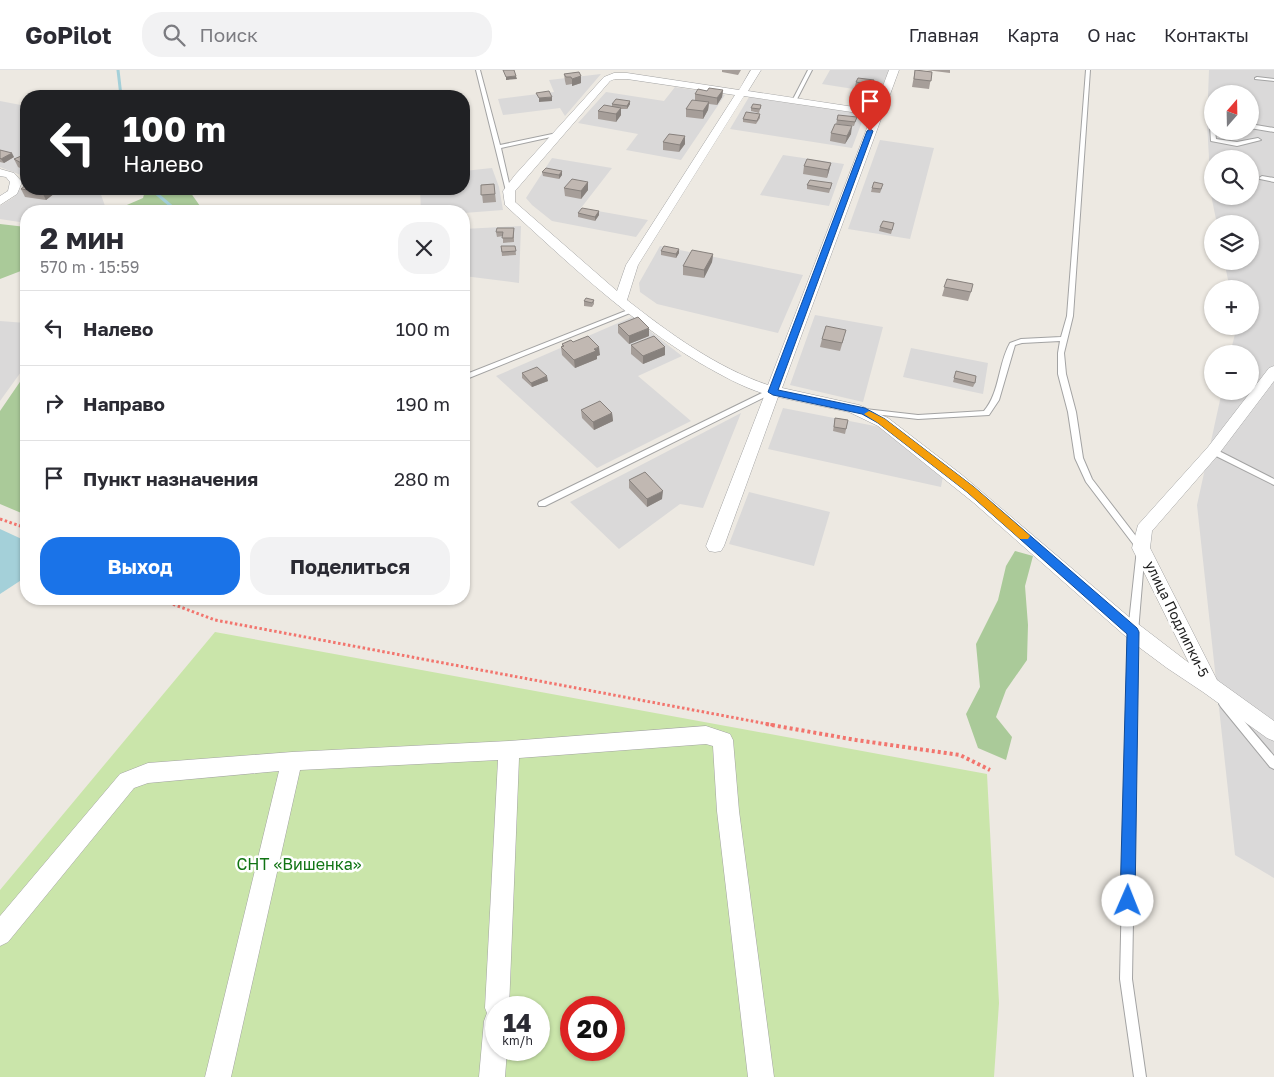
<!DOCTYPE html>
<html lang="ru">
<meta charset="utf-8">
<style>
body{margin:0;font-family:"Golos Text",sans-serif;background:#f2f2f3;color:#2b2b33;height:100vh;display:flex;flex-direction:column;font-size:19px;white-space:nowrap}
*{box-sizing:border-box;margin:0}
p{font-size:16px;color:#7c7c81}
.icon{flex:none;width:28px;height:28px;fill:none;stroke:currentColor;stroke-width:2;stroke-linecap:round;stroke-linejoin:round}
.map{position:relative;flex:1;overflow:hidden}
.side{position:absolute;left:20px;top:135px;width:450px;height:400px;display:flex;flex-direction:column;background:#fff;border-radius:20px;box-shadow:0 1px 4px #0004}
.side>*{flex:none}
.top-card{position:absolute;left:20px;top:20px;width:450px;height:105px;border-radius:20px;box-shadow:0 1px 4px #0004;background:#202124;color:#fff;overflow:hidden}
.needle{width:32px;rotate:20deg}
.buttons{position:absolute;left:1204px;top:15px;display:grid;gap:10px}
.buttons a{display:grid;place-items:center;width:55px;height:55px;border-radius:50%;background:#fff;box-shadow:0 1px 4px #0004;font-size:25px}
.speed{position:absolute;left:485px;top:926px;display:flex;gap:10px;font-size:25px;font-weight:700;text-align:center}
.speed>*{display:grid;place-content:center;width:65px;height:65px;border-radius:50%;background:#fff;box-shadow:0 1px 4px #0004;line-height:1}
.speed small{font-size:12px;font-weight:400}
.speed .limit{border:8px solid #d22;background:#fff;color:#111}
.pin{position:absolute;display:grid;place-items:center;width:42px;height:42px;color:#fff;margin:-51px -21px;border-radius:50% 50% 50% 0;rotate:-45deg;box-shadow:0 0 5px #0007}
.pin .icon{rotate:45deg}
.me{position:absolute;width:55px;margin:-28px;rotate:1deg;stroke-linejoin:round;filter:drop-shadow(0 0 4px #0008)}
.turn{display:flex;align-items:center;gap:18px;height:105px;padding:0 20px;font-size:22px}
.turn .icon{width:65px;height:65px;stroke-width:2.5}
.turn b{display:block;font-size:35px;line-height:42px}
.round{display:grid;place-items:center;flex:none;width:52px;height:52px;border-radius:20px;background:#f2f2f3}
.overview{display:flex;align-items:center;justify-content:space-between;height:85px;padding:0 20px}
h1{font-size:30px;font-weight:700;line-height:38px}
.primary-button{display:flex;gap:10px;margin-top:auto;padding:10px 20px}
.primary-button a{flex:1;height:58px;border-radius:20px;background:#1a73e8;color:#fff;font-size:20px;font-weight:700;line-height:58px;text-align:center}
.primary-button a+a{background:#f2f2f3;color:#2b2b33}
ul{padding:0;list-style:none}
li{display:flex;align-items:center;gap:15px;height:75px;padding:0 20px;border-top:1px solid #e1e1e2}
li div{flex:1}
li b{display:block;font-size:19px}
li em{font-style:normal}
header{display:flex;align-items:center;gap:30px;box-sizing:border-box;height:70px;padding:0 25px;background:#fff;border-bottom:1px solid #e1e1e2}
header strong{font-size:24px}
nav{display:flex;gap:28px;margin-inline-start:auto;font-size:18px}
.search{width:350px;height:45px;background:#f2f2f3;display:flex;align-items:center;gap:12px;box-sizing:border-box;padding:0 18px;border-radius:20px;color:#7c7c81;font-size:19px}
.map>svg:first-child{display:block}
.residential{fill:#dad9d9;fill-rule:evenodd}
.grass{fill:#cae5aa;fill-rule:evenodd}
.forest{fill:#aaca99}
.water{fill:#a4d0d9}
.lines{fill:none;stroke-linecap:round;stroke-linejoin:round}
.stream-far1{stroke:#a4d0d9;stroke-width:3}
.stream{stroke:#a4d0d9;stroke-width:5}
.lane-casing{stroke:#a3a3a3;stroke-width:2}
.street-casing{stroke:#a3a3a3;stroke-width:1}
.path-far1{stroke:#f2756e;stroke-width:3;stroke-dasharray:2.5 2.5;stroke-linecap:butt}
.path{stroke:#f2756e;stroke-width:4;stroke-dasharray:3 3;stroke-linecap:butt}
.lane{fill:#fff;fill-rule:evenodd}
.street{fill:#fff;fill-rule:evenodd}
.wall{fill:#a69e99}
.shaded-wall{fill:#87817d}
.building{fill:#c1b8b2;stroke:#87817d}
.route{fill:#1a73e8;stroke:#114b97}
.slow{fill:#f59e0b}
.labels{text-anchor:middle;stroke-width:5;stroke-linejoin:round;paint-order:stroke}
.street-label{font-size:14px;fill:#1c1c1c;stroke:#fff}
.near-park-label{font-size:16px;fill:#117414;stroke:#fff}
</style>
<header>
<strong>GoPilot</strong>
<div class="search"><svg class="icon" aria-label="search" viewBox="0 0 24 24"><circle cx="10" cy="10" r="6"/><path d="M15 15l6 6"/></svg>Поиск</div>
<nav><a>Главная</a><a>Карта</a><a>О нас</a><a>Контакты</a></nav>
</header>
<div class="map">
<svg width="1274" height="1007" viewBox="0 0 1274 1007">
<rect width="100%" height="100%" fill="#ede9e2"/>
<path class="residential" d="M830,0H889L879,23L822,14Z
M1209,0H1274V808L1235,785L1197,435L1222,321H1250V284H1230L1237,256H1250V219H1230L1224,191H1250V154H1217L1211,125L1207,52ZM1212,24H1250V61H1212ZM1212,89H1250V126H1212Z
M601,4L565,46L560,38L503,45L498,29L554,22L549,10Z
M675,17L725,25L681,90L626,80L638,64L578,53L606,22L664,31Z
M749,27L865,44L852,78L730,59Z
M0,31L26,36V107L0,97Z
M880,70L934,78L910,169L848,159Z
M783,85L844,94L829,136L760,125Z
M552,88L612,98L581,138L648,150L636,167L552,151L532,135L526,128Z
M492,98L499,117L503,140L464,143V141H421L420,119H464V101Z
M26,111V119H99L105,136L92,141H26V153L0,149V136L14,127Z
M521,156L519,213L464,206V159Z
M660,176L803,205L778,263L657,234L640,222L639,213Z
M815,245L883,257L863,332L790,315Z
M632,247L682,286L638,306L691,351L597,398L496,306Z
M0,251L26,253V295L0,331Z
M911,278L988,293L983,324L903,307Z
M783,338L885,358L943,406L941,417L768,379Z
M741,343L703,438L680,434L619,479L570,432Z
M749,422L830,442L814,496L729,474Z"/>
<path class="grass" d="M215,562L987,704L999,933L994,1007H0V820ZM496,938H539V980H496ZM571,938H614V980H571Z"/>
<path class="forest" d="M142,119H188L200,136V141H113L143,128L145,121Z
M0,154L26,157V199L0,209Z
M26,303V445L0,434V341Z
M1015,481L1033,486L1025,516L1028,555L1027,590L1006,620L996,647L1012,667L1006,690L978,678L966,644L980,617L976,574L998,530L1006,496Z"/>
<path class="water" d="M0,459L26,471V507L0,524Z"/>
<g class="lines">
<path class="stream-far1" d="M118,0L121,26
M151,119L177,141"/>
<path class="stream" d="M25,443L26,441"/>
<defs>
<path id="lane" d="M476,0H480L500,75L557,63L560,65L501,78L511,122L506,121Z
M808,0H812L796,31L792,32V31Z
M1086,0H1090L1073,246L1064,283L1066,304L1076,342L1083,388L1092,409L1145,478L1138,562L1132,909L1146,1007H1134L1120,909L1128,562L1137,479L1086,412L1075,388L1068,342L1058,304V283L1060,271L1022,273L1015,275L999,330L989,345L918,349L865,343L861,341L865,339L918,345L984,341C1000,322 998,294 1010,273L1021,269L1061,267L1067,246Z
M1257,7L1274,9V11L1255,9V8Z
M1250,54L1274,58V62L1250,58Z
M1210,56H1212V61H1215L1216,69L1237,72L1258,68L1261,70L1237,76L1211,71Z
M1262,106L1274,108V112L1260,109L1259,108Z
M633,238L635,239V241L464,310V305Z
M770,319H776L777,321L545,436H539L538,434L539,432Z
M1213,378L1274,409V415L1210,383L1209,381L1210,379Z
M1224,630L1227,631L1274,686V699L1270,697L1221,637L1219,634L1221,631Z"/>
<path id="street" d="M751,0H761L748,21L874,40L889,0H899L782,318L859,335L888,348L962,405L1129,547L1189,593L1132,478L1138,455L1208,377L1269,298L1274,296V311L1218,385L1152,461L1150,478L1217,610L1274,651V671L1267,668L1203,622L1167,598L1132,572L974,433L878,356L849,342L778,327L724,476L721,481L715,482L709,481L706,476L765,324C742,317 721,305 700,293C628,250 567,192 505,135L503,121L515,105L604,7L614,3H627L739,20ZM615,9H627L735,25L626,195L617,221L515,132V121L610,11ZM744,26L872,45L768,315C717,298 669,263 627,230L638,195Z
M0,99L14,103L22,112L17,124L0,135V126L8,121L10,112L6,107L0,106Z
M706,656L730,664L733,670L739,741L774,1007H748L717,741L713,676L706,674L519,688L509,938H496V980H507L505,1007H479L484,951L487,943L485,938L498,690L300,700L231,1007H205L279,701L148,713L134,718L8,872L0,876V846L120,704L148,693L292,682L509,671Z"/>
</defs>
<use href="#lane" class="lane-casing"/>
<use href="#street" class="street-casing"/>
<path class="path-far1" d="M0,449L26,458
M159,529L215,550L773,655"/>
<path class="path" d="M766,654L856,670L960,685L990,700"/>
<use href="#lane" class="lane"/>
<use href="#street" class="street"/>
</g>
<path class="wall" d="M722,0H741L738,5L722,2Z
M915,0L932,2L929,19L912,17Z
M926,0H950V3Z
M579,2L581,13L572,16V14L566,15L565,11L564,4Z
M856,12L874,14L871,19L855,16Z
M723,20L722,27L717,35L709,34L708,40L703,49L686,47V39L695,31V24L707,21Z
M612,34H630L627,39H621V45L616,52L598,49V41L612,36Z
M761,35L759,43L751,41V38Z
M760,44V48L756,54L743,52V49Z
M857,47L854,56L836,54L837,50Z
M831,63L851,64L845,74L830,71Z
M685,66V74L679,82L663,80V72Z
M0,80L14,87L4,93L0,92Z
M26,84V101L18,97L14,89Z
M831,93L829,101L827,108L803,104L804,96Z
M542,102L562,105L559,109L543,106Z
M588,112V120L581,129L565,126L564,118Z
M494,114L496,132L483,133L481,115Z
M807,115L831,117L829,123L807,119Z
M872,118H882L880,123L871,122Z
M21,119L55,123L46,130L25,127Z
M599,141V145L595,151L578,147V143Z
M880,157H893L891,164L879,161Z
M514,158V172L503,173V166L497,167L496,162Z
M501,176H515L516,185L502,186Z
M661,181L679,183L676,188L661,185Z
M713,184L712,192L704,208L683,205V196Z
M947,209L971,222L968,231L942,226Z
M594,230V234L592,237L584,236V231Z
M618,255L649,266L629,274L618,263Z
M844,268L840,281L820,277L822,269Z
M573,272L600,285L597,286V289L575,298L562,285L561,277L562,276V274Z
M631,275L665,285L643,294L631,284Z
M956,301L975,313L973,317L953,312Z
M522,303L548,311L532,317L522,308Z
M581,340L612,343L613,351L594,360L582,348Z
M835,348L848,350L845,364L833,361Z
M629,410L662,429L647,437L629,418Z"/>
<path class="shaded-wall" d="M516,6L517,9L506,10V7Z
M581,6V13L572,16V9Z
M723,20L722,27L717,35V28Z
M552,27V31L539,32V28Z
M630,31V34L627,39V36Z
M709,32L708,40L703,49V41Z
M621,38V45L616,52V44Z
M852,56L851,64L845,74L847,66Z
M685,66V74L679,82L680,75Z
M12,83L14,87L4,93L1,89Z
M831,93L829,101L827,108L828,100Z
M562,101V105L559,109V105Z
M588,112V120L581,129V121Z
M46,119H53L55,123L46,130L42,122Z
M599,141V145L595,151V147Z
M679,179V183L676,188V184Z
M713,184L712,192L704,208V200Z
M649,258V266L629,274V266Z
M599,277L600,285L597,286V289L575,298L574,290Z
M665,277V285L643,294V286Z
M547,306L548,311L532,317L531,313Z
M612,343L613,351L594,360L593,352Z
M663,421L662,429L647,437V429Z"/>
<path class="building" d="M503,0H514L516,6L506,7Z
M915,0L932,2L931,11L914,9Z
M579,2L581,6L572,9L571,7H566L564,4Z
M858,8L874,10L872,15L856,12Z
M709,18L723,20L717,28L695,24L698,19L707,21Z
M549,21L552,27L539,28L536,23Z
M616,29L630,31L627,36L612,34Z
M692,30L709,32L703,41L686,39Z
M753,34L761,35L760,39L751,38Z
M604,35L621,38L616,44L598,41Z
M746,42L760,44L757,51L743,49Z
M838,45L857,47L855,52L837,50Z
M835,54L852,56L847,66L831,63Z
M669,64L685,66L680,75L663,72Z
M0,80L12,83L1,89L0,88Z
M26,84V94L25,95L14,89Z
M807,89L831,93L828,100L804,96Z
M546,98L562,101L559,105L542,102Z
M572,109L588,112L581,121L564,118Z
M810,110L832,113L830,119L807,115Z
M874,112L883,114L881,119L872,118Z
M494,114L495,124L481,125V115Z
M26,115V119H46L42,122L21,119Z
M582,138L599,141L595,147L578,143Z
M883,151L894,153L892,160L880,157Z
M497,158H514L513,168H502L503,162H496Z
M501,176H515L516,181L502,182Z
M664,176L679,179L676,184L661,181Z
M692,180L713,184L704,200L683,196Z
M947,209L973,214L971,222L944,217Z
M586,228L594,230L592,233L584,231Z
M638,247L649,258L629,266L618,255Z
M826,256L846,260L842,273L822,269Z
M588,266L599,277L594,279L596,281L574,290L561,277L564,276L562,274L571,270L573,272Z
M654,266L665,277L643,286L631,275Z
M537,297L547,306L531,313L522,303Z
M956,301L976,306L975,313L954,308Z
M600,331L612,343L593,352L581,340Z
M835,348L848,350L846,359L834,357Z
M645,402L663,421L647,429L629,410Z"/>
<path class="route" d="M870,59L873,61L778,320L865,338L885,349L974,417L1137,558L1139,562L1135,831L1133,837L1128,839L1123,837L1120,831L1127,564L967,422L878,353L862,344L773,325L768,322L867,61Z"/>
<path class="slow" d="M869,341L885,349L974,417L1028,464L1030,466L1028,469H1020L967,422L878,353L864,344Z"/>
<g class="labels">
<g class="street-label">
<text transform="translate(1177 549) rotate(64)" y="5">улица Подлипки-5</text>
</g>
<g class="near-park-label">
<text x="299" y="800">СНТ «Вишенка»</text>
</g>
</g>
</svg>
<div class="buttons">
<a><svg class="needle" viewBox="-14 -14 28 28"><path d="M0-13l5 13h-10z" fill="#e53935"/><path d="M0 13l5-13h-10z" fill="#7c7c81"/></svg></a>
<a><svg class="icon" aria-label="search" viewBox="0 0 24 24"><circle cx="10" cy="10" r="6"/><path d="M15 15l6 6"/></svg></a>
<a><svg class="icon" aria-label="layers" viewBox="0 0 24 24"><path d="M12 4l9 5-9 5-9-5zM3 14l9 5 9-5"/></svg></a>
<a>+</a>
<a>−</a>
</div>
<div class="speed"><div>14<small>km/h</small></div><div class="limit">20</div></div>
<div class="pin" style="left:870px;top:61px;background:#d93025"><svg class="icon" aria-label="arrive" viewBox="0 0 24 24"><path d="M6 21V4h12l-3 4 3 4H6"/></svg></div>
<svg class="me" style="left:1128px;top:831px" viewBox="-20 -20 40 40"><circle r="19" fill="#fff"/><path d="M0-13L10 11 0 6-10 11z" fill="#1a73e8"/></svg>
<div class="top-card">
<div class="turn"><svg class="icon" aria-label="left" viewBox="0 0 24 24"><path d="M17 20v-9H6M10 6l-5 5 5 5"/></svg><div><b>100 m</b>Налево</div></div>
</div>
<section class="side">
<div class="overview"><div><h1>2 мин</h1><p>570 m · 15:59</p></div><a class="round"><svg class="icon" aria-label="close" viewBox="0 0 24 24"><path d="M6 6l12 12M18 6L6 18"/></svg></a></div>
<ul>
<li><svg class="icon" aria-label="left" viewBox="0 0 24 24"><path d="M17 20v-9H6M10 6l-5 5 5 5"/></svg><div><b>Налево</b></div><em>100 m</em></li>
<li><svg class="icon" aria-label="right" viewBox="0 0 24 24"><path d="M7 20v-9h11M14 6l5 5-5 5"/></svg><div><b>Направо</b></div><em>190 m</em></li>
<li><svg class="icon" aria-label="arrive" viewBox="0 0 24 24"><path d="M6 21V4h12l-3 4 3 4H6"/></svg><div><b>Пункт назначения</b></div><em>280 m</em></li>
</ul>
<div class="primary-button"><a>Выход</a><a>Поделиться</a></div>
</section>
</div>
